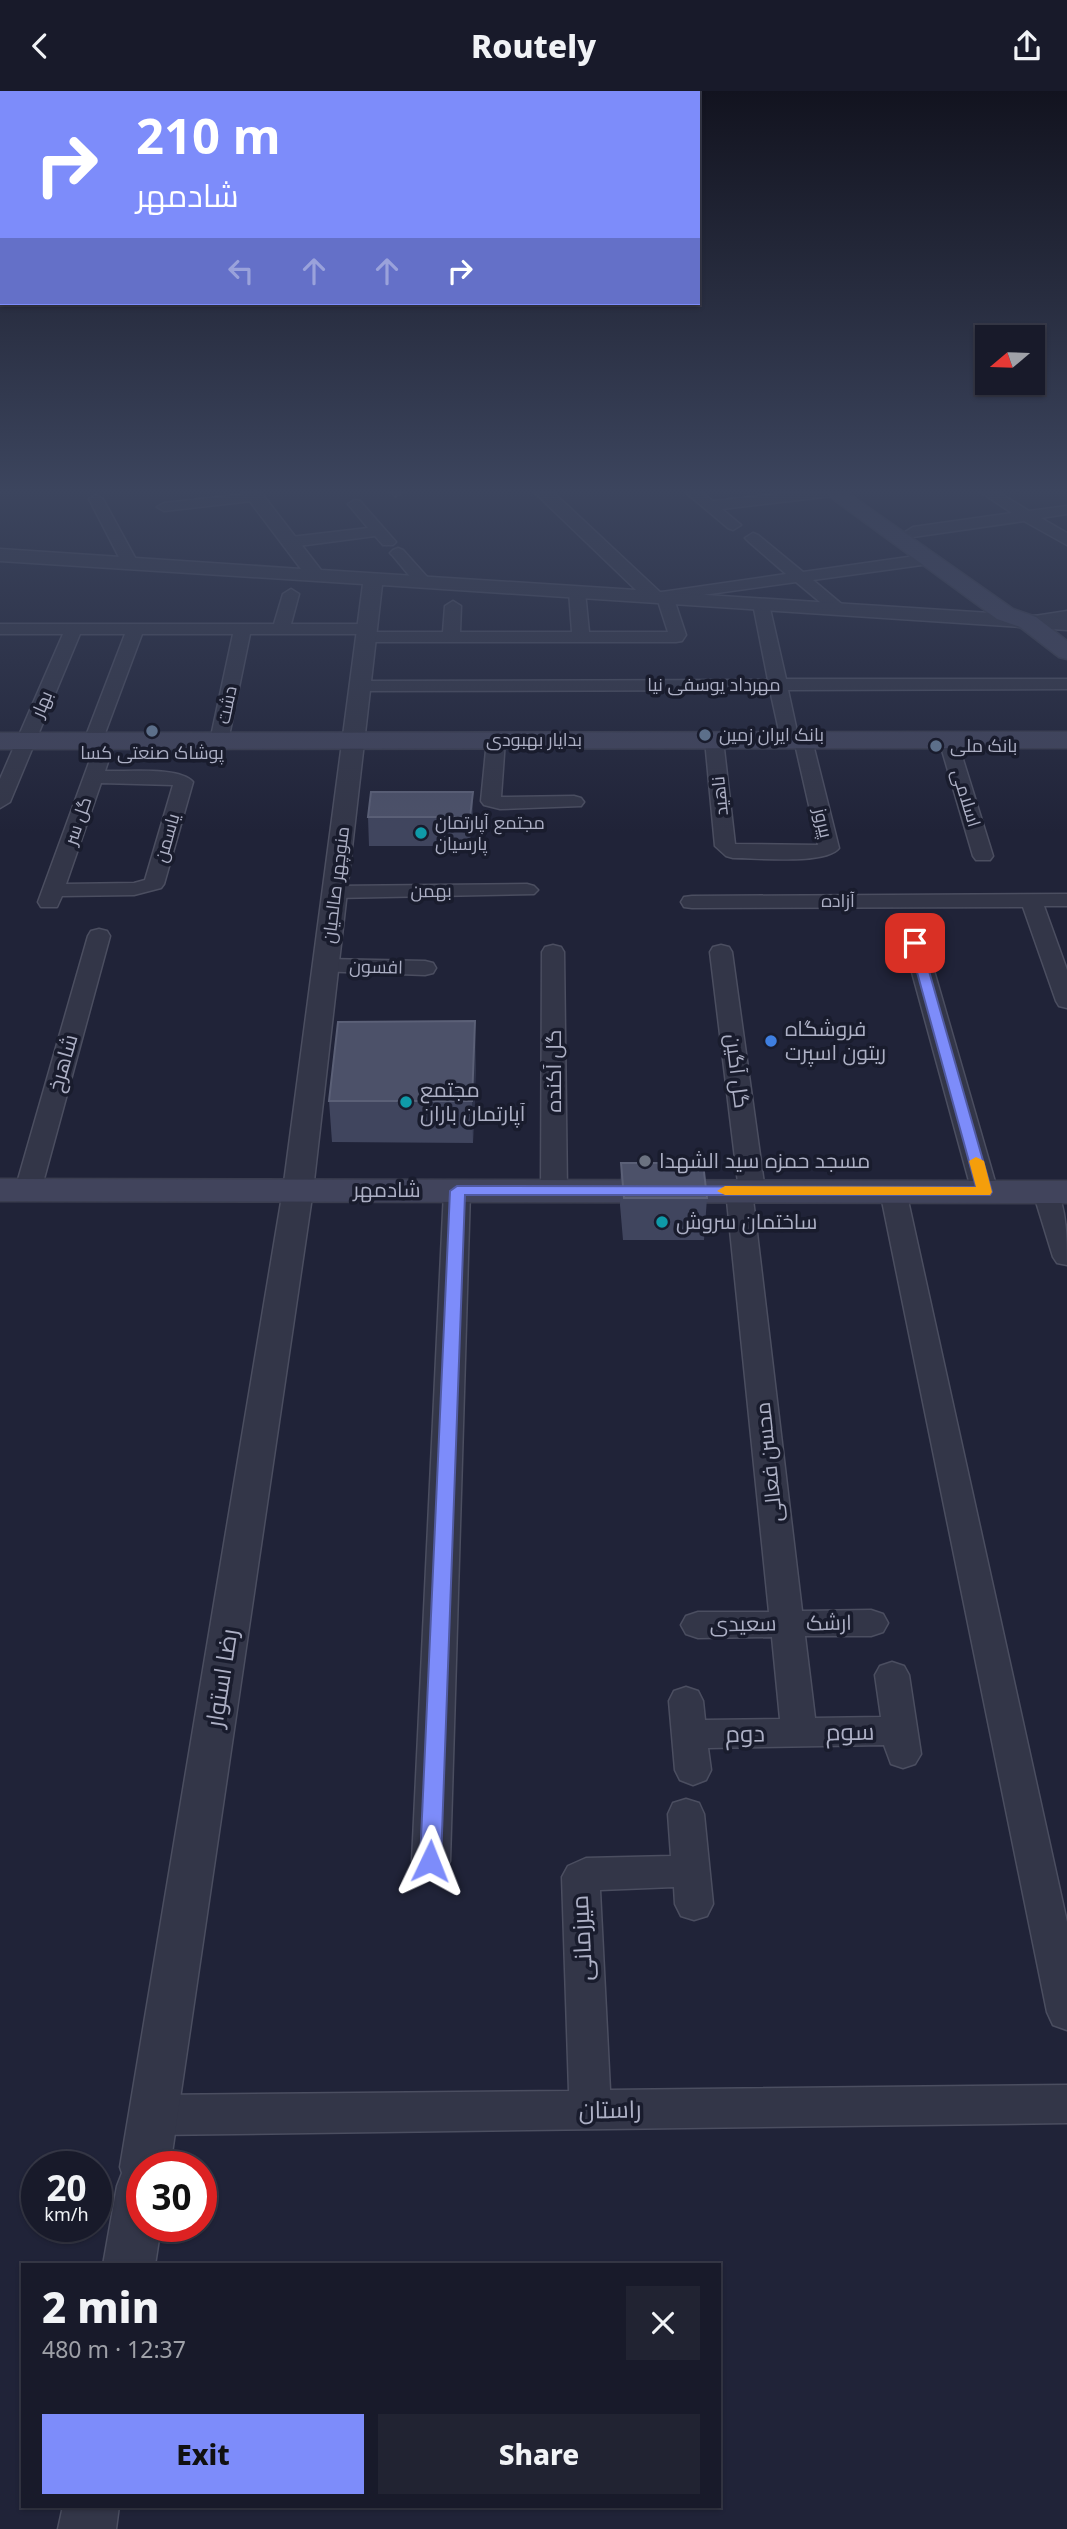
<!DOCTYPE html>
<meta charset="utf-8">
<style>
body{margin:0;font-family:"Noto Sans",Cairo,sans-serif;background:#212332;color:#f1f3f6;height:100vh;display:flex;flex-direction:column;font-size:26px;white-space:nowrap}
*{box-sizing:border-box;margin:0}
p{font-size:23px;color:#9fa1a8}
.icon{flex:none;width:38px;height:38px;fill:none;stroke:currentColor;stroke-width:2;stroke-linecap:round;stroke-linejoin:round}
.map{position:relative;flex:1;overflow:hidden}
.sheet{position:absolute;left:21px;top:2172px;width:700px;height:245px;display:flex;flex-direction:column;background:#181a2a;border-radius:0px;box-shadow:0 2px 5px #0004,0 0 0 2px #363847}
.sheet>*{flex:none}
.top-card{position:absolute;left:0px;top:0px;width:700px;height:214px;box-shadow:0 2px 5px #0004,0 0 0 2px #363847;background:#7d8cfa;color:#fff;overflow:hidden}
.needle{width:46px;rotate:251deg}
.controls{position:absolute;left:975px;top:234px;display:grid;gap:14px}
.controls a{display:grid;place-items:center;width:70px;height:70px;border-radius:0px;background:#181a2a;box-shadow:0 2px 5px #0004,0 0 0 2px #363847;font-size:35px}
.speed{position:absolute;left:21px;top:2060px;display:flex;gap:14px;font-size:35px;font-weight:700;text-align:center}
.speed>*{display:grid;place-content:center;width:91px;height:91px;border-radius:50%;background:#181a2a;box-shadow:0 2px 5px #0004,0 0 0 2px #363847;line-height:1}
.speed small{font-size:18px;font-weight:400}
.speed .limit{border:10px solid #d22;background:#fff;color:#111}
.pin{position:absolute;display:grid;place-items:center;width:60px;height:60px;color:#fff;margin:-30px;border-radius:14px;box-shadow:0 4px 10px #0006}
.me{position:absolute;width:77px;margin:-38px;rotate:2deg;stroke-linejoin:round;filter:drop-shadow(0 0 5px #0008)}
.turn{display:flex;align-items:center;gap:24px;height:147px;padding:0 21px;font-size:32px}
.turn .icon{width:91px;height:91px;stroke-width:2.5}
.turn b{display:block;font-size:49px;line-height:60px}
.lanes{display:flex;align-items:center;height:66px;padding:0 21px;background:#0003;justify-content:center;gap:35px;direction:ltr}
.lanes .off{opacity:.35}
.round{display:grid;place-items:center;flex:none;width:74px;height:74px;border-radius:0px;background:#212332}
.head{display:flex;align-items:center;justify-content:space-between;height:119px;padding:0 21px}
h1{font-size:42px;font-weight:800;line-height:52px}
.cta{display:flex;gap:14px;margin-top:auto;padding:14px 21px}
.cta a{flex:1;height:80px;border-radius:0px;background:#7d8cfa;color:#111;font-size:28px;font-weight:800;line-height:80px;text-align:center}
.cta a+a{background:#212332;color:#f1f3f6}
header{display:flex;justify-content:space-between;align-items:center;height:91px;padding:0 21px;background:#181a2a;font-size:32px;font-weight:800}
.map>svg:first-child{display:block}
.lines{fill:none;stroke-linecap:round;stroke-linejoin:round}
.minor-casing{stroke:#4b4e60;stroke-width:3}
.tertiary-casing{stroke:#4b4e60;stroke-width:3}
.secondary-casing{stroke:#3a3d4f;stroke-width:3}
.minor{fill:#333648;fill-rule:evenodd}
.tertiary{fill:#333648;fill-rule:evenodd}
.secondary{fill:#41445c;fill-rule:evenodd}
.wall{fill:#40455e}
.shaded-wall{fill:#2e334a}
.building{fill:#4c5169;stroke:#5b6077;stroke-width:2}
.route{fill:#7d8cfa;stroke:#515ba2;stroke-width:2}
.slow{fill:#f59e0b}
.service-dot{fill:#5c6f8a;stroke:#191c2d;stroke-width:2.5}
.culture-dot{fill:#0f9aa8;stroke:#191c2d;stroke-width:2.5}
.shop-dot{fill:#3f7fe0;stroke:#191c2d;stroke-width:2.5}
.worship-dot{fill:#6b7280;stroke:#191c2d;stroke-width:2.5}
.labels{text-anchor:middle;stroke-width:7;stroke-linejoin:round;paint-order:stroke}
.far-street-label{font-size:18px;fill:#adb0c5;stroke:#191c2d}
.far-poi-label{font-size:18px;fill:#adb0c5;stroke:#191c2d;text-anchor:start}
.poi-label{font-size:21px;fill:#adb0c5;stroke:#191c2d;text-anchor:start}
.street-label{font-size:21px;fill:#adb0c5;stroke:#191c2d}
.near-street-label{font-size:24px;fill:#adb0c5;stroke:#191c2d}
</style>
<header><svg class="icon" aria-label="back" viewBox="0 0 24 24"><path d="M15 5l-7 7 7 7"/></svg>Routely<svg class="icon" aria-label="share" viewBox="0 0 24 24"><path d="M12 15V3M7 8l5-5 5 5M5 13v7h14v-7"/></svg></header>
<div class="map">
<svg width="1067" height="2438" viewBox="0 0 1067 2438">
<rect width="100%" height="100%" fill="#202338"/>
<g class="lines">
<defs>
<path id="minor" d="M388,400H402L403,401L396,405Z
M684,400H700L713,410L805,400L840,401L833,405L722,418L741,434L733,439L728,437Z
M979,400H996L1029,420L1067,415V423L1041,427L1067,442V454L1024,430L913,446L905,441L913,436L1012,422Z
M256,402L261,403L263,406L261,409L164,420L157,416L164,412Z
M96,404L103,408L138,472L136,475L130,477L122,472L89,408Z
M355,409L360,410L396,451L393,454H383L375,445L291,456L283,451L291,446L368,437L348,413Z
M753,442L758,444L803,481L929,463L937,468L929,473L813,489L844,515L846,518L838,523L832,521L796,491L674,508L686,544L682,550L676,551H366L360,550L358,546L360,543H250L228,650L219,656L210,650L233,543H142L104,645L113,646L115,650L105,680C125,681 180,675 193,691L164,793L161,797L134,804L62,805L57,816H41L38,811L95,655L86,654L84,650L125,543H80L10,711L0,717V688L63,543H0V533H274L283,503L291,498L299,503L291,533H367L373,534L375,538L373,541H443L445,515L453,510L461,515L460,541H572L569,501L577,496L585,501L589,541H668L658,510L648,509L646,506L648,503L786,483L748,450L745,447ZM101,692L173,694L145,789L134,792L66,793Z
M398,457L403,459L429,488L431,491L429,494H417L393,465L390,462L393,459Z
M761,508L769,513L786,588H1067V598L788,599L798,645H810L812,649L839,757C826,774 756,767 733,767L726,765L715,755L705,649L714,643L723,649L735,753L818,754L795,653H783L781,649L770,599L360,600L351,595L360,590L768,589L753,513Z
M1067,520V530L1028,536L1020,531L1028,526Z
M496,643L505,649L501,706L574,705L581,707L584,711L581,715L500,718L484,714L481,710L487,649Z
M948,643L957,649L993,765L990,769H976L973,765L939,649Z
M527,793L534,795L538,799L534,803L335,807L328,805L324,801L328,797L335,795Z
M1067,803V815H1044L1067,879V917L1059,915L1056,910L1023,816L692,817L684,816L681,811L684,806L692,805Z
M99,838L107,840L110,845L41,1099L37,1105L28,1107L19,1105L15,1099L88,845L91,840Z
M915,845L923,847L926,852L998,1101L994,1107L985,1109L976,1107L972,1101L904,852L907,847Z
M553,854L561,856L564,861L567,1100L563,1106L554,1108L545,1106L541,1100L542,861L545,856Z
M721,854L729,856L732,861L765,1100L761,1106L753,1108L802,1520L871,1519L883,1523L888,1532L883,1541L871,1545H805L815,1627L881,1626L875,1584L880,1575L892,1571L904,1575L909,1584L921,1663L915,1673L903,1677L891,1673L884,1654L708,1657L711,1679L706,1689L693,1694L680,1689L675,1679L669,1610L674,1600L686,1596L698,1600L703,1610L705,1629L780,1628L772,1546L698,1547L686,1543L681,1534L686,1525L698,1521H769L726,1100L730,1094L738,1092L710,861L713,856Z
M326,868L425,870L433,872L436,877L433,882L425,884L318,880L315,875L318,870Z
M457,1092L466,1094L470,1100L450,1770L444,1781L431,1786L418,1781L412,1770L444,1100L448,1094Z
M893,1092L902,1094L906,1100L1067,1831V1939L1053,1934L1047,1921L880,1100L884,1094Z
M1046,1093L1055,1095C1067,1118 1067,1148 1067,1174L1057,1172L1053,1166L1033,1101L1037,1095Z
M686,1708L699,1712L704,1723L713,1813L707,1825L694,1829L681,1825L675,1813L674,1796L600,1799L610,1999L1067,1994V2032L152,2044L137,2038L131,2024L137,2010L152,2004L569,2000L562,1786L568,1775L586,1767L671,1765L668,1723L673,1712Z"/>
<path id="tertiary" d="M242,400H260L321,479L636,499L533,400H552L660,501L1067,527V539L382,494L313,1099L170,2076H142V2135H161L155,2174H103L117,2095L122,2082L120,2076L283,1099L363,493L0,470V458L301,478Z
M63,2415H119L116,2438H58Z"/>
<path id="secondary" d="M822,400H845L1013,518L1036,526L1067,550V568L1059,566L1020,536L997,528Z
M1067,641V657L0,658V642Z
M0,1088L1067,1090V1112L0,1110Z"/>
</defs>
<use href="#minor" class="minor-casing"/>
<use href="#tertiary" class="tertiary-casing"/>
<use href="#secondary" class="secondary-casing"/>
<use href="#minor" class="minor"/>
<use href="#tertiary" class="tertiary"/>
<use href="#secondary" class="secondary"/>
</g>
<path class="wall" d="M473,701V729L470,755H369L368,726Z
M476,971L473,1052L332,1051L329,1010Z
M621,1072L707,1107L704,1149H623L620,1114Z"/>
<path class="shaded-wall" d="M473,701V729L470,755V726Z
M475,930L476,971L473,1052L472,1010Z"/>
<path class="building" d="M371,701H473L470,726H368Z
M475,930L472,1010H329L338,931Z
M621,1072H703L707,1107H624Z"/>
<linearGradient id="sky" x2="0" y2="1"><stop stop-color="#12131f"/><stop offset="0.54" stop-color="#3c455e"/><stop offset="1" stop-color="#3c455e" stop-opacity="0"/></linearGradient>
<rect width="1067" height="741" fill="url(#sky)"/>
<path class="route" d="M915,849L921,852L992,1101L990,1104H465L441,1770L438,1776L430,1779L423,1776L420,1770L450,1100L457,1095L976,1096L909,852Z"/>
<path class="slow" d="M976,1066L984,1070L992,1101L990,1104H725L717,1100L725,1095L976,1096L969,1070Z"/>
<g class="service-dot">
<circle cx="152" cy="640" r="7"/>
<circle cx="705" cy="644" r="7"/>
<circle cx="936" cy="655" r="7"/>
</g>
<g class="culture-dot">
<circle cx="421" cy="742" r="7"/>
<circle cx="406" cy="1011" r="7"/>
<circle cx="662" cy="1131" r="7"/>
</g>
<circle class="shop-dot" cx="771" cy="950" r="7"/>
<circle class="worship-dot" cx="645" cy="1070" r="7"/>
<g class="labels">
<g class="far-street-label">
<text x="714" y="600">مهرداد یوسفی نیا</text>
<text transform="translate(42 613) rotate(-67)" y="6">بهار</text>
<text transform="translate(227 614) rotate(-78)" y="6">دشت</text>
<text x="534" y="655">بدایار بهبودی</text>
<text transform="translate(720 705) rotate(-96)" y="6">ناهید</text>
<text transform="translate(966 707) rotate(73)" y="6">اسلامی</text>
<text transform="translate(78 730) rotate(-71)" y="6">گل سر</text>
<text transform="translate(823 732) rotate(77)" y="6">پیروز</text>
<text transform="translate(167 747) rotate(-74)" y="6">یاسمن</text>
<text transform="translate(336 794) rotate(-83)" y="6">منوچهر صالحیان</text>
<text transform="translate(431 800) rotate(-1)" y="6">بهمن</text>
<text x="838" y="816">آزاده</text>
<text transform="translate(376 876) rotate(1)" y="6">افسون</text>
</g>
<g class="far-poi-label">
<text x="719" y="650">بانک ایران زمین</text>
<text x="950" y="661">بانک ملی</text>
<text x="152" y="668" text-anchor="middle">پوشاک صنعتی کسا</text>
<text x="435" y="738">مجتمع آپارتمان<tspan x="435" dy="21">پارسیان</tspan></text>
</g>
<g class="poi-label">
<text x="785" y="945">فروشگاه<tspan x="785" dy="24">ریتون اسپرت</tspan></text>
<text x="420" y="1006">مجتمع<tspan x="420" dy="24">آپارتمان باران</tspan></text>
<text x="659" y="1077">مسجد حمزه سید الشهدا</text>
<text x="676" y="1138">ساختمان سروش</text>
</g>
<g class="street-label">
<text transform="translate(63 972) rotate(-74)" y="7">شاهرخ</text>
<text transform="translate(554 980) rotate(-90)" y="7">گل آکنده</text>
<text transform="translate(737 980) rotate(83)" y="7">گل آگین</text>
<text x="387" y="1106">شادمهر</text>
<text transform="translate(769 1371) rotate(-96)" y="7">محسن فعالی</text>
<text transform="translate(829 1532) rotate(-1)" y="7">ارشک</text>
<text transform="translate(743 1533) rotate(-1)" y="7">سعیدی</text>
</g>
<g class="near-street-label">
<text transform="translate(222 1587) rotate(-81)" y="8">رضا استوار</text>
<text transform="translate(850 1641) rotate(-1)" y="8">سوم</text>
<text transform="translate(745 1643) rotate(-1)" y="8">دوم</text>
<text transform="translate(582 1847) rotate(-93)" y="8">میرزمانی</text>
<text transform="translate(610 2019) rotate(-1)" y="8">راستان</text>
</g>
</g>
</svg>
<div class="controls">
<a><svg class="needle" viewBox="-14 -14 28 28"><path d="M0-13l5 13h-10z" fill="#e53935"/><path d="M0 13l5-13h-10z" fill="#9fa1a8"/></svg></a>
</div>
<div class="speed"><div>20<small>km/h</small></div><div class="limit">30</div></div>
<div class="pin" style="left:915px;top:852px;background:#d93025"><svg class="icon" aria-label="arrive" viewBox="0 0 24 24"><path d="M6 21V4h12l-3 4 3 4H6"/></svg></div>
<svg class="me" style="left:430px;top:1770px" viewBox="-20 -20 40 40"><path d="M0-17L14 15 0 8-14 15z" fill="#7d8cfa" stroke="#fff" stroke-width="4"/></svg>
<div class="top-card">
<div class="turn"><svg class="icon" aria-label="right" viewBox="0 0 24 24"><path d="M7 20v-9h11M14 6l5 5-5 5"/></svg><div><b>210 m</b>شادمهر</div></div>
<div class="lanes"><svg class="icon off" aria-label="left" viewBox="0 0 24 24"><path d="M17 20v-9H6M10 6l-5 5 5 5"/></svg><svg class="icon off" aria-label="ahead" viewBox="0 0 24 24"><path d="M12 20V5M6 11l6-6 6 6"/></svg><svg class="icon off" aria-label="ahead" viewBox="0 0 24 24"><path d="M12 20V5M6 11l6-6 6 6"/></svg><svg class="icon" aria-label="right" viewBox="0 0 24 24"><path d="M7 20v-9h11M14 6l5 5-5 5"/></svg></div>
</div>
<section class="sheet">
<div class="head"><div><h1>2 min</h1><p>480 m · 12:37</p></div><a class="round"><svg class="icon" aria-label="close" viewBox="0 0 24 24"><path d="M6 6l12 12M18 6L6 18"/></svg></a></div>
<div class="cta"><a>Exit</a><a>Share</a></div>
</section>
</div>
